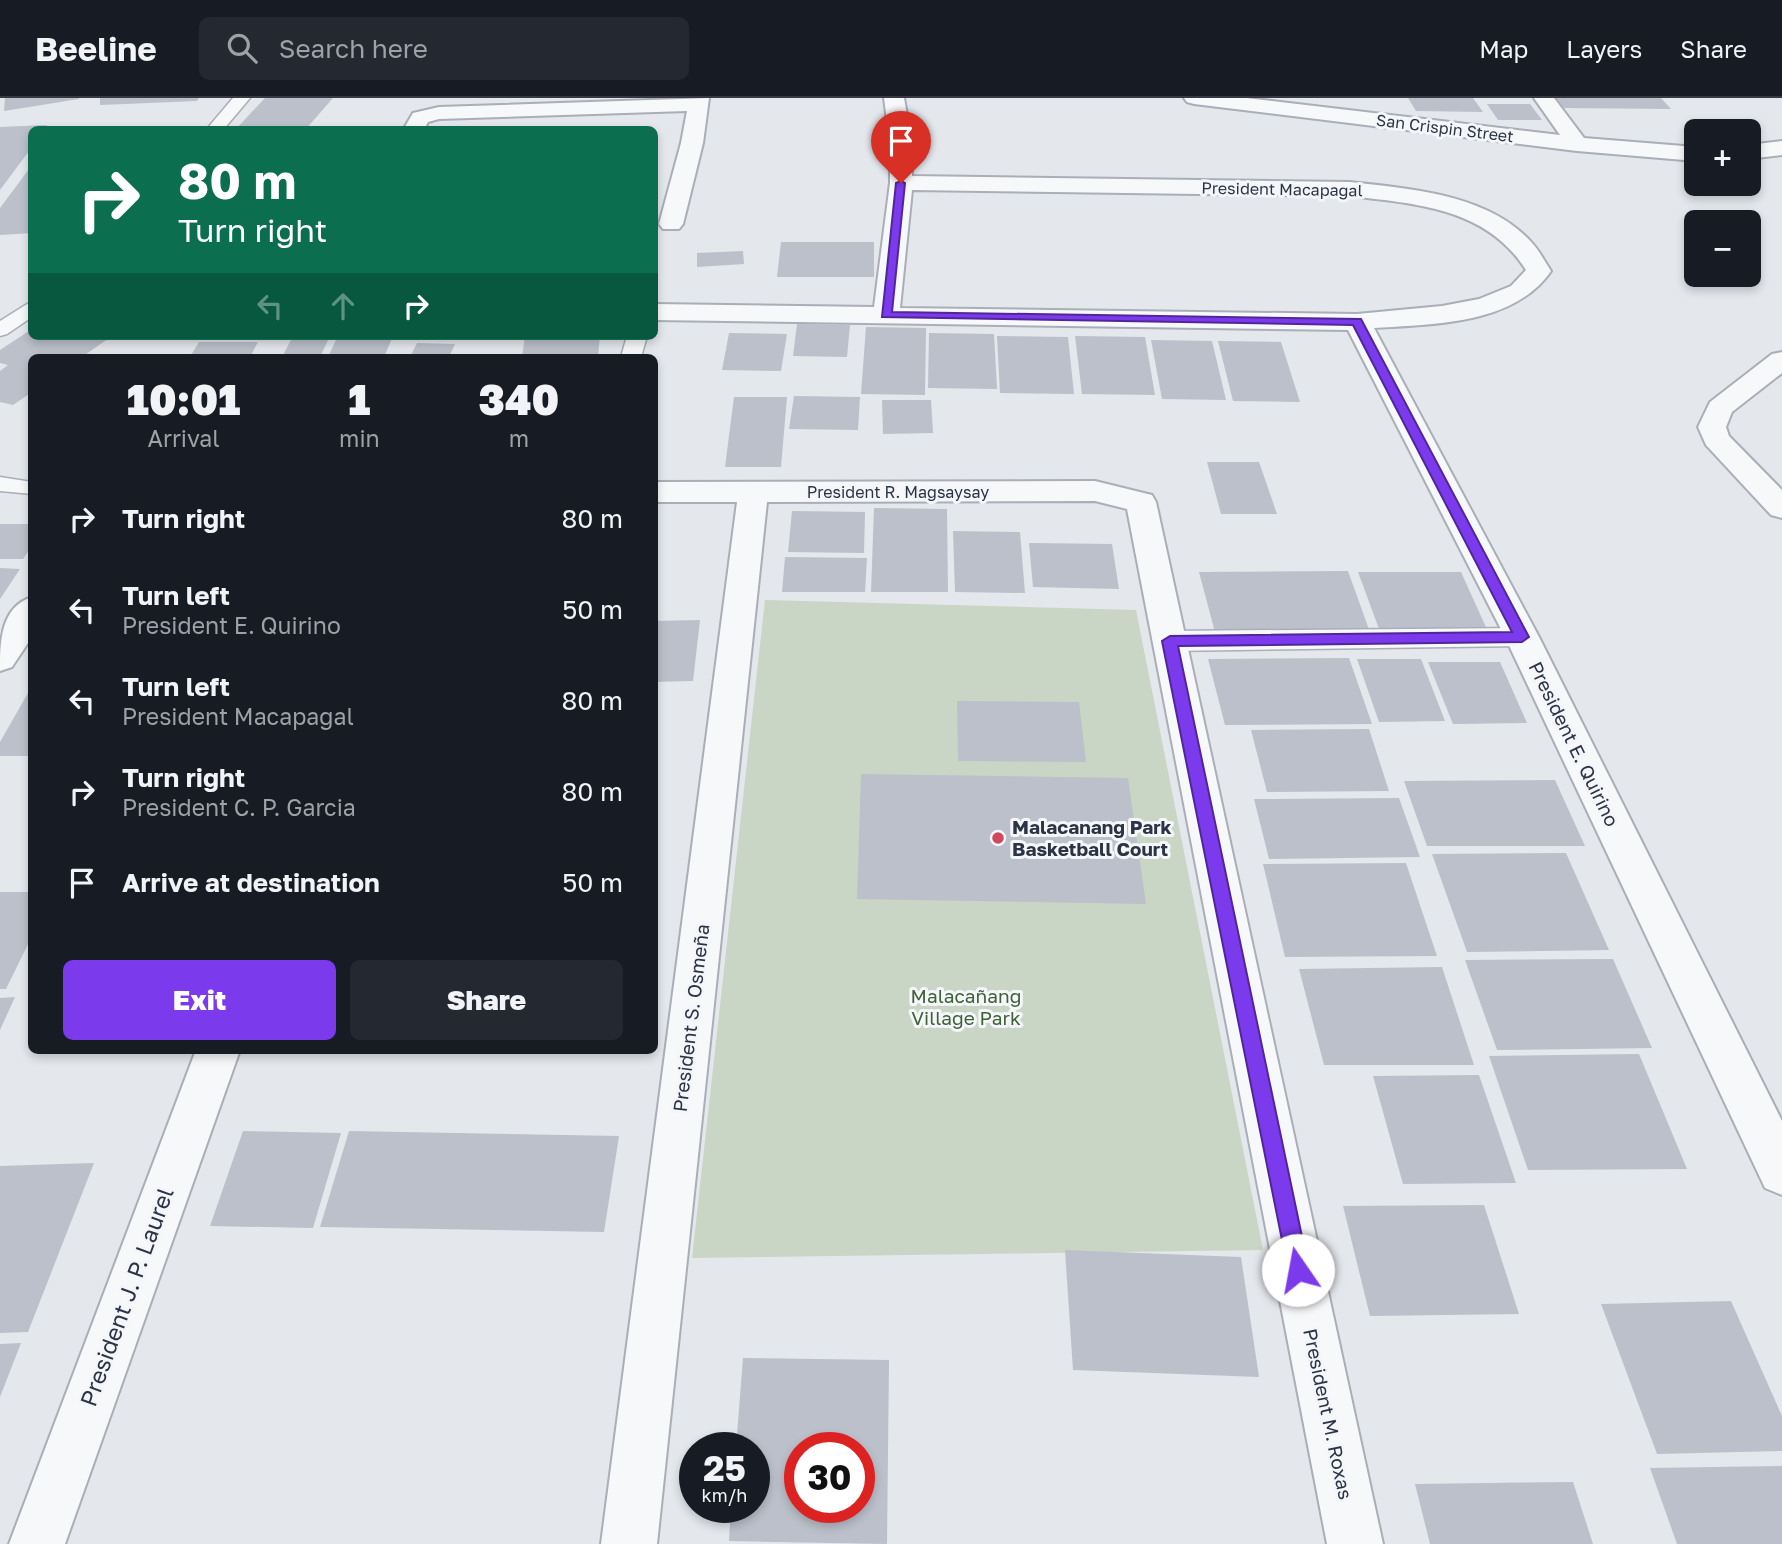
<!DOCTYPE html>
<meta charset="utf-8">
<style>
body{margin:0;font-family:"Golos Text",sans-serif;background:#242831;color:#f1f3f6;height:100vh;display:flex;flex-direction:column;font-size:26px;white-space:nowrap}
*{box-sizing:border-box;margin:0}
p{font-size:23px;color:#9ea1a6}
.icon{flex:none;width:38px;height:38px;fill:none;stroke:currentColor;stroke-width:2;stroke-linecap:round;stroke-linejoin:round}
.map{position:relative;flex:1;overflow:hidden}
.drawer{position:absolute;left:28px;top:256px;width:630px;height:700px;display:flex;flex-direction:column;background:#171b24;border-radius:10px;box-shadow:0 4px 10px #0003}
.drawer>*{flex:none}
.guide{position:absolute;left:28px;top:28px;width:630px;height:214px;border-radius:10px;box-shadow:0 4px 10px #0003;background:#0b6e4f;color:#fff;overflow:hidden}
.buttons{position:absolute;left:1684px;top:21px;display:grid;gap:14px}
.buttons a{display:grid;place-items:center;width:77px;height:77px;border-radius:10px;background:#171b24;box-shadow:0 4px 10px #0003;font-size:35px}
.speed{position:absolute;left:679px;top:1334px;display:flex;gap:14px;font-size:35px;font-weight:700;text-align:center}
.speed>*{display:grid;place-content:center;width:91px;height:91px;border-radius:50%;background:#171b24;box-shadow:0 4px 10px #0003;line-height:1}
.speed small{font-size:18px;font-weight:400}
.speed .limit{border:10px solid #d22;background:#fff;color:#111}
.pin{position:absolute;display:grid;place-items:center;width:60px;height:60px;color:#fff;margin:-72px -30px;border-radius:50% 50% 50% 0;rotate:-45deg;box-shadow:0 0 7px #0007}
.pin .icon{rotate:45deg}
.me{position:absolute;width:77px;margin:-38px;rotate:348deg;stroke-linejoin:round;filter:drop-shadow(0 0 5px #0008)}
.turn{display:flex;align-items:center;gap:24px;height:147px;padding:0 35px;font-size:32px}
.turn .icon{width:91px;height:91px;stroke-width:2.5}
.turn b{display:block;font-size:49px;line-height:60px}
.lanes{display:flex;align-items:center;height:66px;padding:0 35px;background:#0003;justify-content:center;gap:35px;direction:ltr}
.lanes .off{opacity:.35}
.eta{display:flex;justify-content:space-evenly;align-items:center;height:119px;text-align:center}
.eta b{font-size:42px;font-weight:800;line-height:49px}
.cta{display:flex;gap:14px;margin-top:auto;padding:14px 35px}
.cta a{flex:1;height:80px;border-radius:10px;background:#7c3aed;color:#fff;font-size:28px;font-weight:800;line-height:80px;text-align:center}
.cta a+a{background:#242831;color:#f1f3f6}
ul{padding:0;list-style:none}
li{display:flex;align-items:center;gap:21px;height:91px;padding:0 35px}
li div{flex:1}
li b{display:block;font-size:26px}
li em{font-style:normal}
header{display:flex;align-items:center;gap:42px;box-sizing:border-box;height:98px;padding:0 35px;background:#171b24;border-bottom:2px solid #363941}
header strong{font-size:33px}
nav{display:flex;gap:38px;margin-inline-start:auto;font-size:24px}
.search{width:490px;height:63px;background:#242831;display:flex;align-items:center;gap:18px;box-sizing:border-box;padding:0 24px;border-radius:10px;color:#9ea1a6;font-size:26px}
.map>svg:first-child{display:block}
.green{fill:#c9d6c5}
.building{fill:#bbc0ca;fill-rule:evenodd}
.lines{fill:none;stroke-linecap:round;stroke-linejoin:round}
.lane-casing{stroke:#a9aeb7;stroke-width:3}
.street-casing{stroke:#a9aeb7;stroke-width:4}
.lane{fill:#f7f8fa;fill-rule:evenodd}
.street{fill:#f7f8fa;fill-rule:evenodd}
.route{fill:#7c3aed;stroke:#51269a;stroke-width:2}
.poi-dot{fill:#d1495b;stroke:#f4f6f9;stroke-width:2.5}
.labels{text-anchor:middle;stroke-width:6;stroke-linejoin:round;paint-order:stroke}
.far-street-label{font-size:16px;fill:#2b3445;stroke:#f4f6f9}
.street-label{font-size:19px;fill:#2b3445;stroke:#f4f6f9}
.poi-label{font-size:19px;font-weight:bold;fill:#2b3445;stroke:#f4f6f9;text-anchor:start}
.park-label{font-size:19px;fill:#3f6138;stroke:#f4f6f9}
.near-street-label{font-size:23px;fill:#2b3445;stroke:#f4f6f9}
</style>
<header>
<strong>Beeline</strong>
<div class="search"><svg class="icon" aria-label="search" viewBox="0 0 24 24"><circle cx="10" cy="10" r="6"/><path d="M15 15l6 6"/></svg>Search here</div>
<nav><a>Map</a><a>Layers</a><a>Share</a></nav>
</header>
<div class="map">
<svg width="1782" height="1446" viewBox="0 0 1782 1446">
<rect width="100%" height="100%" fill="#e4e7ec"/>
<path class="green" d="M765,502L1136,512L1263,1152L692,1160Z"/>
<path class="building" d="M5,0H79V1L4,13Z
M100,0H199L197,3L100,7Z
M265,0H333L305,32H235Z
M1408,0H1473L1483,14L1416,13Z
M1556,0H1661L1671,11L1564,10Z
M1487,6H1530L1542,22H1498Z
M47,27L44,32H32V49L0,92V29Z
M32,67V135L0,137V110Z
M781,144H874V179H777Z
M743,153L744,166L697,169V155Z
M797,226L850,227L847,259L793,258Z
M866,229L926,230L925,297L861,296Z
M32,231V238H112L82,259H32V294L13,307L0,304V273L8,267L0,265V252Z
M729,235L787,236L781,273L722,272Z
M929,235L994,236L997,291L928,290Z
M293,238H330L320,259H282Z
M354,238H393L384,259H328L337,240Z
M525,238H600L598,259H522Z
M997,238L1068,239L1074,296L1000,295Z
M1075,238L1145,239L1155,297L1082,296Z
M1151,242L1212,243L1226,302L1162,301Z
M1218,243L1281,244L1300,304L1233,303Z
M199,244H258L250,259H190Z
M417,245L455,246L449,259H410Z
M794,298L860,299L858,332L789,331Z
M734,299H787L781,369H725Z
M882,302H931L933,335L883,336Z
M1207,364H1259L1277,416H1221Z
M874,410L947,411L948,494H871Z
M792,413L865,414L864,455L788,454Z
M0,426H32V448L23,461H0Z
M953,433L1020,434L1025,495L955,494Z
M1029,445L1112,446L1119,491L1033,489Z
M785,459L867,460L865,494H782Z
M0,470L20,471L0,501Z
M1348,473L1371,537L1216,538L1199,474Z
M1358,474H1461L1490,538L1382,539Z
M700,522L693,583L654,584V523Z
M1349,560L1372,626L1225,627L1208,561Z
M1357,561H1421L1445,623L1379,624Z
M1428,564H1500L1527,625L1453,626Z
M32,588V658H0V644Z
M957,603L1079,604L1086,664L958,663Z
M1369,631L1389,693L1267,694L1251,632Z
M861,676L1128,680L1146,806L857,801Z
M1555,682L1585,748H1427L1404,683Z
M1399,700L1420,759L1269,761L1254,701Z
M1566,755L1609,852L1467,854L1432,756Z
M1406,765L1437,858L1285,859L1263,766Z
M0,794H32V838L6,891H0Z
M1613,861L1652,950L1497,952L1465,862Z
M1442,869L1474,967H1324L1299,871Z
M15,899L0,932V900Z
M1639,956L1687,1071L1528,1072L1489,958Z
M1479,977L1516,1085L1403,1086L1373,978Z
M243,1033L341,1035L313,1130L210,1128Z
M349,1033L619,1038L604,1134L320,1129Z
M94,1065L28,1234L0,1235V1068Z
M1484,1107L1519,1216L1370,1218L1343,1108Z
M1065,1152L1241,1159L1259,1279L1073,1272Z
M1731,1203L1782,1318V1353L1657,1356L1601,1206Z
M21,1245L0,1299V1246Z
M743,1260L889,1262L887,1446L729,1443L731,1409H754V1349H736ZM800,1349H859V1409H800Z
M1782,1368V1446H1677L1650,1370Z
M1573,1384L1593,1446H1430L1415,1386Z"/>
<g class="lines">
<defs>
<path id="lane" d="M233,0H250L223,32H206Z
M32,203V219L7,236L0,238V223Z
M627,238H647L641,259H621Z
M0,379L32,384V396L0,393Z
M1522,530L1531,532L1535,539L1531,546L1522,548L1169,553L1160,550L1156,543L1160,536L1169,533Z"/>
<path id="street" d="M709,0L703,45L683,126L679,131H663L659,126L681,45L687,13L439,21L428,24L424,32H403L413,15L439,9Z
M884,0H904L912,45V78L1350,84C1411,91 1490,96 1533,146C1540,154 1545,164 1551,173C1514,227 1433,226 1374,230L1539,539L1782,1023V1097L1765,1090L1505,539L1348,232L654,222V206L874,209L890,85V45ZM912,92L1350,98C1417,106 1487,110 1526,172L1511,188L1479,201L1442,208L1357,216L900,210Z
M1184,0H1246L1560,37L1534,0H1554L1584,40L1696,49V63L1577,53L1194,6L1187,4Z
M1782,43V57L1748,61V47Z
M1782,254V275L1732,314L1726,329L1729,338L1782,392V420L1771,417L1706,347L1698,329L1710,304L1772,256Z
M1095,383L1152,397L1156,404L1383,1446H1327L1127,411L1095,403L767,404L657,1446H601L737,404H654V384Z
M32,499V539L12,569L0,573C0,545 0,509 32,499Z
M196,952H240L65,1446H9Z"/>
</defs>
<use href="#lane" class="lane-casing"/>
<use href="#street" class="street-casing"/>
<use href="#lane" class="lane"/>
<use href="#street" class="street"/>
</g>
<path class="route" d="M901,83L905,85L892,214L1361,221L1529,539L1522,544L1178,548L1309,1172L1306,1180L1298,1183L1291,1180L1288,1172L1162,543L1170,538L1512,534L1353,227L882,219L896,85Z"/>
<circle class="poi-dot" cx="998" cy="740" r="7"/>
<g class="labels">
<g class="far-street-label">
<text transform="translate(1445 30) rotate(7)" y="6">San Crispin Street</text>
<text transform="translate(1282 91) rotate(1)" y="6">President Macapagal</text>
<text x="898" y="400">President R. Magsaysay</text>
</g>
<g class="street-label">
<text transform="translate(1574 646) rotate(64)" y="7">President E. Quirino</text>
<text transform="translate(691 920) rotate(-83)" y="7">President S. Osmeña</text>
<text transform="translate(1328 1316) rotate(78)" y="7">President M. Roxas</text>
</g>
<g class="poi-label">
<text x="1012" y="736">Malacanang Park<tspan x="1012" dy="22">Basketball Court</tspan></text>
</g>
<g class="park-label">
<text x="966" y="905">Malacañang<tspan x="966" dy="22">Village Park</tspan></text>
</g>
<g class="near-street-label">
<text transform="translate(127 1199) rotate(-70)" y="8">President J. P. Laurel</text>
</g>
</g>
</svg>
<div class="buttons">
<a>+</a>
<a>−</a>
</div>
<div class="speed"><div>25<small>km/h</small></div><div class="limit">30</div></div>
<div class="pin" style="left:901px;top:85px;background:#d93025"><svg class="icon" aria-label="arrive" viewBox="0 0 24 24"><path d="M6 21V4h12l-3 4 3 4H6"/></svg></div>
<svg class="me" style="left:1298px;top:1172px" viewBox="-20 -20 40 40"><circle r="19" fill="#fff"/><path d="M0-13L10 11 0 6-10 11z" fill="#7c3aed"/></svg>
<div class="guide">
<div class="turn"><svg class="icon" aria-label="right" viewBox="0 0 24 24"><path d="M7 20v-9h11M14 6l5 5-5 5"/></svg><div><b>80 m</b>Turn right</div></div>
<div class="lanes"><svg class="icon off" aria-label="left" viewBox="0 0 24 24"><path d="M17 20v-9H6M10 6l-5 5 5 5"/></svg><svg class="icon off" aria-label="ahead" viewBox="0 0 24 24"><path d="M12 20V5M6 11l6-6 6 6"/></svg><svg class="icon" aria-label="right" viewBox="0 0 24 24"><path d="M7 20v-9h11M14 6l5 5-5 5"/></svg></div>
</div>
<section class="drawer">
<div class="eta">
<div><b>10:01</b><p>Arrival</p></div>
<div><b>1</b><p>min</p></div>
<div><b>340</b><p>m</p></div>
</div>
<ul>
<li><svg class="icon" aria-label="right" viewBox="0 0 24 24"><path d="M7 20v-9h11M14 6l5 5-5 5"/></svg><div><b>Turn right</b></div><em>80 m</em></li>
<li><svg class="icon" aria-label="left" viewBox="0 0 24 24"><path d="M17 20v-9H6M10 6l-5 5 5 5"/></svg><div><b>Turn left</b><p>President E. Quirino</p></div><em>50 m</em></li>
<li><svg class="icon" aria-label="left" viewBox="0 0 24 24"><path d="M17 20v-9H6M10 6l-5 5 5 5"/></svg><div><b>Turn left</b><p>President Macapagal</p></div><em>80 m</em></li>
<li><svg class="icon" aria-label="right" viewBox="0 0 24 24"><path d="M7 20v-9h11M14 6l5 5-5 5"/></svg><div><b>Turn right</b><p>President C. P. Garcia</p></div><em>80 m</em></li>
<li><svg class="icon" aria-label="arrive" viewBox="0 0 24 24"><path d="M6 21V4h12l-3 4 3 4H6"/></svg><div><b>Arrive at destination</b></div><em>50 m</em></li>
</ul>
<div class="cta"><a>Exit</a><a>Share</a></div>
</section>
</div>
